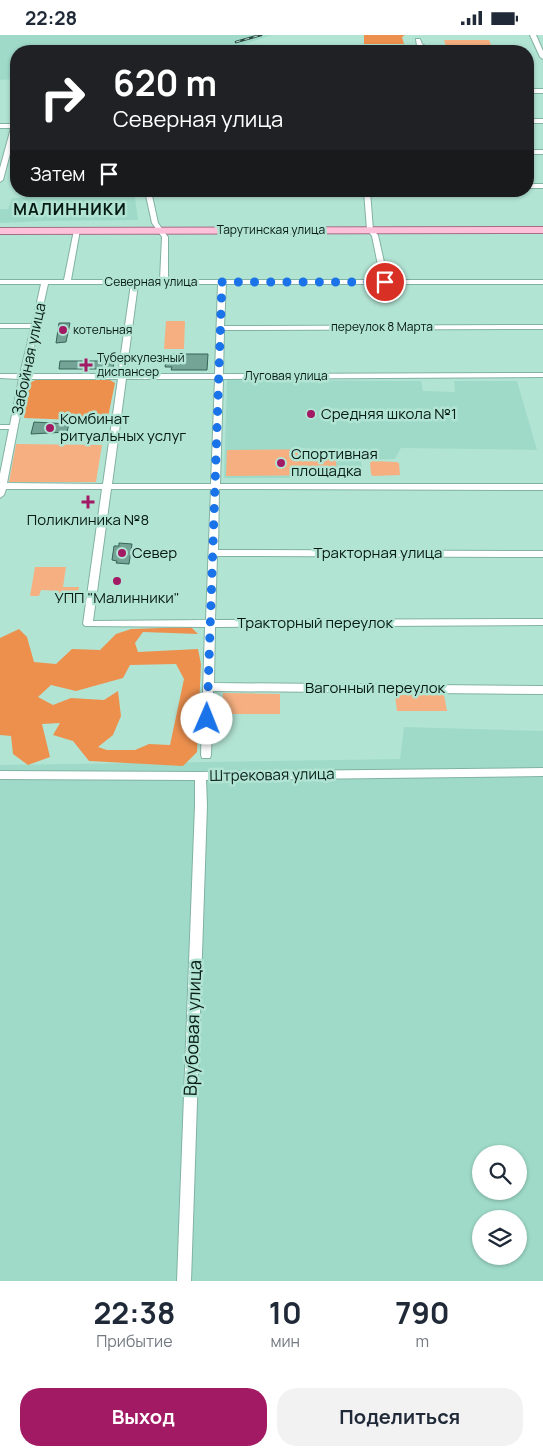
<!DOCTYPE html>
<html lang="ru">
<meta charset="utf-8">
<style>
body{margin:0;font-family:Manrope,sans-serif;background:#f2f2f3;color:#1f2937;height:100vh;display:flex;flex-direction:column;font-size:19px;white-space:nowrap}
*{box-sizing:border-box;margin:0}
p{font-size:16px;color:#747a83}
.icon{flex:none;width:28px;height:28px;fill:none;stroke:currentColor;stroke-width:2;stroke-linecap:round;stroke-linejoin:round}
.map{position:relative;height:1246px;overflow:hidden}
.panel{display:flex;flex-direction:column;background:#fff;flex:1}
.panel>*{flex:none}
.banner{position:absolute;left:10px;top:10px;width:524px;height:152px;border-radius:20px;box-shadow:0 1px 4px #0004;background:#202124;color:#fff;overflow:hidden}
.buttons{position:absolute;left:472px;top:1110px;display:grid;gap:10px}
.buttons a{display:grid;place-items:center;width:55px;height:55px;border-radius:50%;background:#fff;box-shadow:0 1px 4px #0004;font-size:25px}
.pin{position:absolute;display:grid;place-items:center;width:42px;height:42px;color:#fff;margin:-21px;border:2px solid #fff;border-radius:50%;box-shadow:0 1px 5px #0007}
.me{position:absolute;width:55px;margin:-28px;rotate:1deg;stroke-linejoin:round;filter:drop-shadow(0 0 4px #0008)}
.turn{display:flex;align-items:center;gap:18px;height:105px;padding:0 20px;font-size:22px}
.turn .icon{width:65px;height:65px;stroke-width:2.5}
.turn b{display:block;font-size:35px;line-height:42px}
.then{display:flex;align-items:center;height:48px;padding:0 20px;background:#0003;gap:10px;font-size:19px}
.eta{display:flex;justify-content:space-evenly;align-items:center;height:85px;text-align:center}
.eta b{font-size:30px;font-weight:700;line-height:35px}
.action{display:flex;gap:10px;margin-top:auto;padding:10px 20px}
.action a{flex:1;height:58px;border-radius:20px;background:#a21964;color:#fff;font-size:20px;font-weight:700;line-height:58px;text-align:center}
.action a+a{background:#f2f2f3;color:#1f2937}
.status{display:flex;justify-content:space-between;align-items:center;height:35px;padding:0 25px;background:#fff;direction:ltr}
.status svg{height:14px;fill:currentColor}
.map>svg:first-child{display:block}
.built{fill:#9fdac8;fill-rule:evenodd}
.green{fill:#f6af80}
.forest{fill:#ed904e;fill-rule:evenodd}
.building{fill:#74a496;stroke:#366457}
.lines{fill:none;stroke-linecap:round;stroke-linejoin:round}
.minor-casing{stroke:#81b2a3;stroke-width:2}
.major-casing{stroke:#a56c85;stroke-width:2}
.minor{fill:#fff;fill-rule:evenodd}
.major{fill:#fdc1da;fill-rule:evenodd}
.rail-casing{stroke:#2e4941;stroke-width:2.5}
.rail{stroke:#b2e4d4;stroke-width:1;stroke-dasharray:4.5;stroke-linecap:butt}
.route{stroke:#1a73e8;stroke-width:9;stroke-dasharray:0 16.2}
.poi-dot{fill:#a21964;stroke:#b2e4d4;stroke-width:2}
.labels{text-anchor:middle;stroke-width:5;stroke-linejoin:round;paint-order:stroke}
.far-street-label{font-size:12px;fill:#061a14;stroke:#b2e4d4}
.far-poi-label{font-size:12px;fill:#061a14;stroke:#b2e4d4;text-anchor:start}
.street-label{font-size:15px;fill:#061a14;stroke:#b2e4d4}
.poi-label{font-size:15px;fill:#061a14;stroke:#b2e4d4;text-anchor:start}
.far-district-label{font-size:16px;font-weight:bold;letter-spacing:1px;fill:#061a14;stroke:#b2e4d4}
.near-street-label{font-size:18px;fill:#061a14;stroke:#b2e4d4}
</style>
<div class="status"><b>22:28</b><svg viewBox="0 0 49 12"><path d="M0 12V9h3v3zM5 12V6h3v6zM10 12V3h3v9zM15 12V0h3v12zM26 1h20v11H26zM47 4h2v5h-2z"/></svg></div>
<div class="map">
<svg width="543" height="1246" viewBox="0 0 543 1246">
<rect width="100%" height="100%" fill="#b2e4d4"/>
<path class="built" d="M0,0H272L245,9L250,16H16V44L0,45Z
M30,156H134L138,185L44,186L0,188V174H8L12,163L30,162Z
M227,345L421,346L423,356L455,357L454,346H517L537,415L401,413L395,424L361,425L363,443H224Z
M404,692L543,696V1246H0V730L400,724ZM481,1119H519V1156H481ZM481,1184H519V1221H481Z"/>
<path class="green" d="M444,5H489L491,10L446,11Z
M166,286H185L184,314H164Z
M16,409L102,410L96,447H9Z
M335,414L337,440L226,441L227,415Z
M372,426L396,427L399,428L400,440L373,441L371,439L370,428Z
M35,532H66L63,552H79L77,563H59V556L41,555L39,561H30Z
M223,658L280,659V679H222Z
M395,660H444L447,676H397Z"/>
<path class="forest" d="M364,0H405L402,2L404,9H364Z
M38,344L110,345L115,348L108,382L75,385L24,383L29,348Z
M191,592L198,599L143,597L135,608L138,617L198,614L201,629L197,717L183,731L89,726L73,706L53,700L60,688L42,689L50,722L28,730L13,719L11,701L0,700V603L19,594L27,602L34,627L56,629L72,614L100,615L116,599L131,594ZM176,629L184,644L170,710L149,709L135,715H107L98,712L113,700L121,681L118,656L104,665L71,663L53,670L38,662L51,650L76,656L123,643L130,630Z"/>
<path class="building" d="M59,288H70L66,307L56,308Z
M173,319H208L207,335H171L172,332H165L166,324H172Z
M60,326H114L113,334H59Z
M34,387L69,389L67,397L31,399Z
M119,508L132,509L129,529L116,528L117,526L112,525L114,511H119Z"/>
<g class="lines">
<defs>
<path id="minor" d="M530,0H536L543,16V24L540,22Z
M416,4H420L422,9L427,12L428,16H422L421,13L417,11Z
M528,54H543V58H528Z
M16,83V96L3,145L0,147V133L11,93H0V89H12L14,84Z
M528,84H543V88H528Z
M528,115H543V119H528Z
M528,149H543V153H528Z
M145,156H151L158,188L168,202V245H381L372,201L367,195L364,156H370L373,195L378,200L388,245H543V249H226L224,291L543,290V294L224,295L223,339L543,338V342L223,344L220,449H543V455L219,454L218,515L543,516V522L217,521L215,585L543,584V590L215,592L214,648L543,651V659L213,656L211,720L210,723H202L201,720L205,592L85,591L83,589L102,454H6L4,460L0,463V439L9,394H0V390H10L19,344L0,343V339H20L31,293H0V289H32L41,249H0V245H64L74,195L77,193L80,195L71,245H160L162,202L152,188ZM48,249H131L118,339H28ZM138,249H218L215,339H126ZM27,344H118L103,449L7,448ZM126,344H215L211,449H112ZM111,454H211L206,585L93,586Z
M543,733V741L206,745L207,770L191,1246H177L195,770V745L0,744V736L200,737Z"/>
<path id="major" d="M543,192V198L0,199V193Z"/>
</defs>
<use href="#minor" class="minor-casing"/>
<use href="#major" class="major-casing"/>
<use href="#minor" class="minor"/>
<use href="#major" class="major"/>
<defs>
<path id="rail" d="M236,7L261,0"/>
</defs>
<use href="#rail" class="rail-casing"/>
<use href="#rail" class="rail"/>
</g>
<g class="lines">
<path class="route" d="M207,684L222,247H385"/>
</g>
<g class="poi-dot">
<circle cx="63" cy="295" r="5"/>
<path d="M83.5 322.5h5v5h5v5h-5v5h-5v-5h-5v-5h5z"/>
<circle cx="311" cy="379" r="5"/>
<circle cx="50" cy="393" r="5"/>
<circle cx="281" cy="428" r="5"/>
<path d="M85.5 459.5h5v5h5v5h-5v5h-5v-5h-5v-5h5z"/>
<circle cx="122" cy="518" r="5"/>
<circle cx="117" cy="546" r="5"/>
</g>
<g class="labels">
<g class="far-street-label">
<text x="271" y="199">Тарутинская улица</text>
<text x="151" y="251">Северная улица</text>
<text x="382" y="296">переулок 8 Марта</text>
<text x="286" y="345">Луговая улица</text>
</g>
<g class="far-poi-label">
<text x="73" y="299">котельная</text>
<text x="97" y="327">Туберкулезный<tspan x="97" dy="14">диспансер</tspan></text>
</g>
<g class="street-label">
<text transform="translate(29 324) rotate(-78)" y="5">Забойная улица</text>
<text x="378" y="523">Тракторная улица</text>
<text x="315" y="593">Тракторный переулок</text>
<text x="375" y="658">Вагонный переулок</text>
<text transform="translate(272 740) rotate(-1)" y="5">Штрековая улица</text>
</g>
<g class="poi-label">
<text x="321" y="384">Средняя школа №1</text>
<text x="60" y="389">Комбинат<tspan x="60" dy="17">ритуальных услуг</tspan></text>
<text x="291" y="424">Спортивная<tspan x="291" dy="17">площадка</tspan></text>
<text x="88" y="490" text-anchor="middle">Поликлиника №8</text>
<text x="132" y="523">Север</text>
<text x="117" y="568" text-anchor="middle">УПП "Малинники"</text>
</g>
<g class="far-district-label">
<text x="70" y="180">МАЛИННИКИ</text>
</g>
<g class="near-street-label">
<text transform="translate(193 993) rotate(-88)" y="6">Врубовая улица</text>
</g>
</g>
</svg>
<div class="buttons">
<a><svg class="icon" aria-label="search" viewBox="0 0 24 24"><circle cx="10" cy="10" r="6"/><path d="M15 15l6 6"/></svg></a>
<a><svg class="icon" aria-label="layers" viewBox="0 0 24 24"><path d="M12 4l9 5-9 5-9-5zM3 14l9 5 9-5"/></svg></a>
</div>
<div class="pin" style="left:385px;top:247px;background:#d93025"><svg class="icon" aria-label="arrive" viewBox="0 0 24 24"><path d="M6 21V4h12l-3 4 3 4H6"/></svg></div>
<svg class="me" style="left:207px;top:684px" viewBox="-20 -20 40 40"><circle r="19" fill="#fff"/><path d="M0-13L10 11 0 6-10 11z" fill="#1a73e8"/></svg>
<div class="banner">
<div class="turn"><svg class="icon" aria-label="right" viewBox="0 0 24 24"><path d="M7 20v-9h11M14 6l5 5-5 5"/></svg><div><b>620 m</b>Северная улица</div></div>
<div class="then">Затем<svg class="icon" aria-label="arrive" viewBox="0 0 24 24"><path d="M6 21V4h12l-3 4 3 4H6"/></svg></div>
</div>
</div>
<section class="panel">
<div class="eta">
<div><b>22:38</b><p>Прибытие</p></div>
<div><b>10</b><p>мин</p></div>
<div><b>790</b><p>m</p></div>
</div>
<div class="action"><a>Выход</a><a>Поделиться</a></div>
</section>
